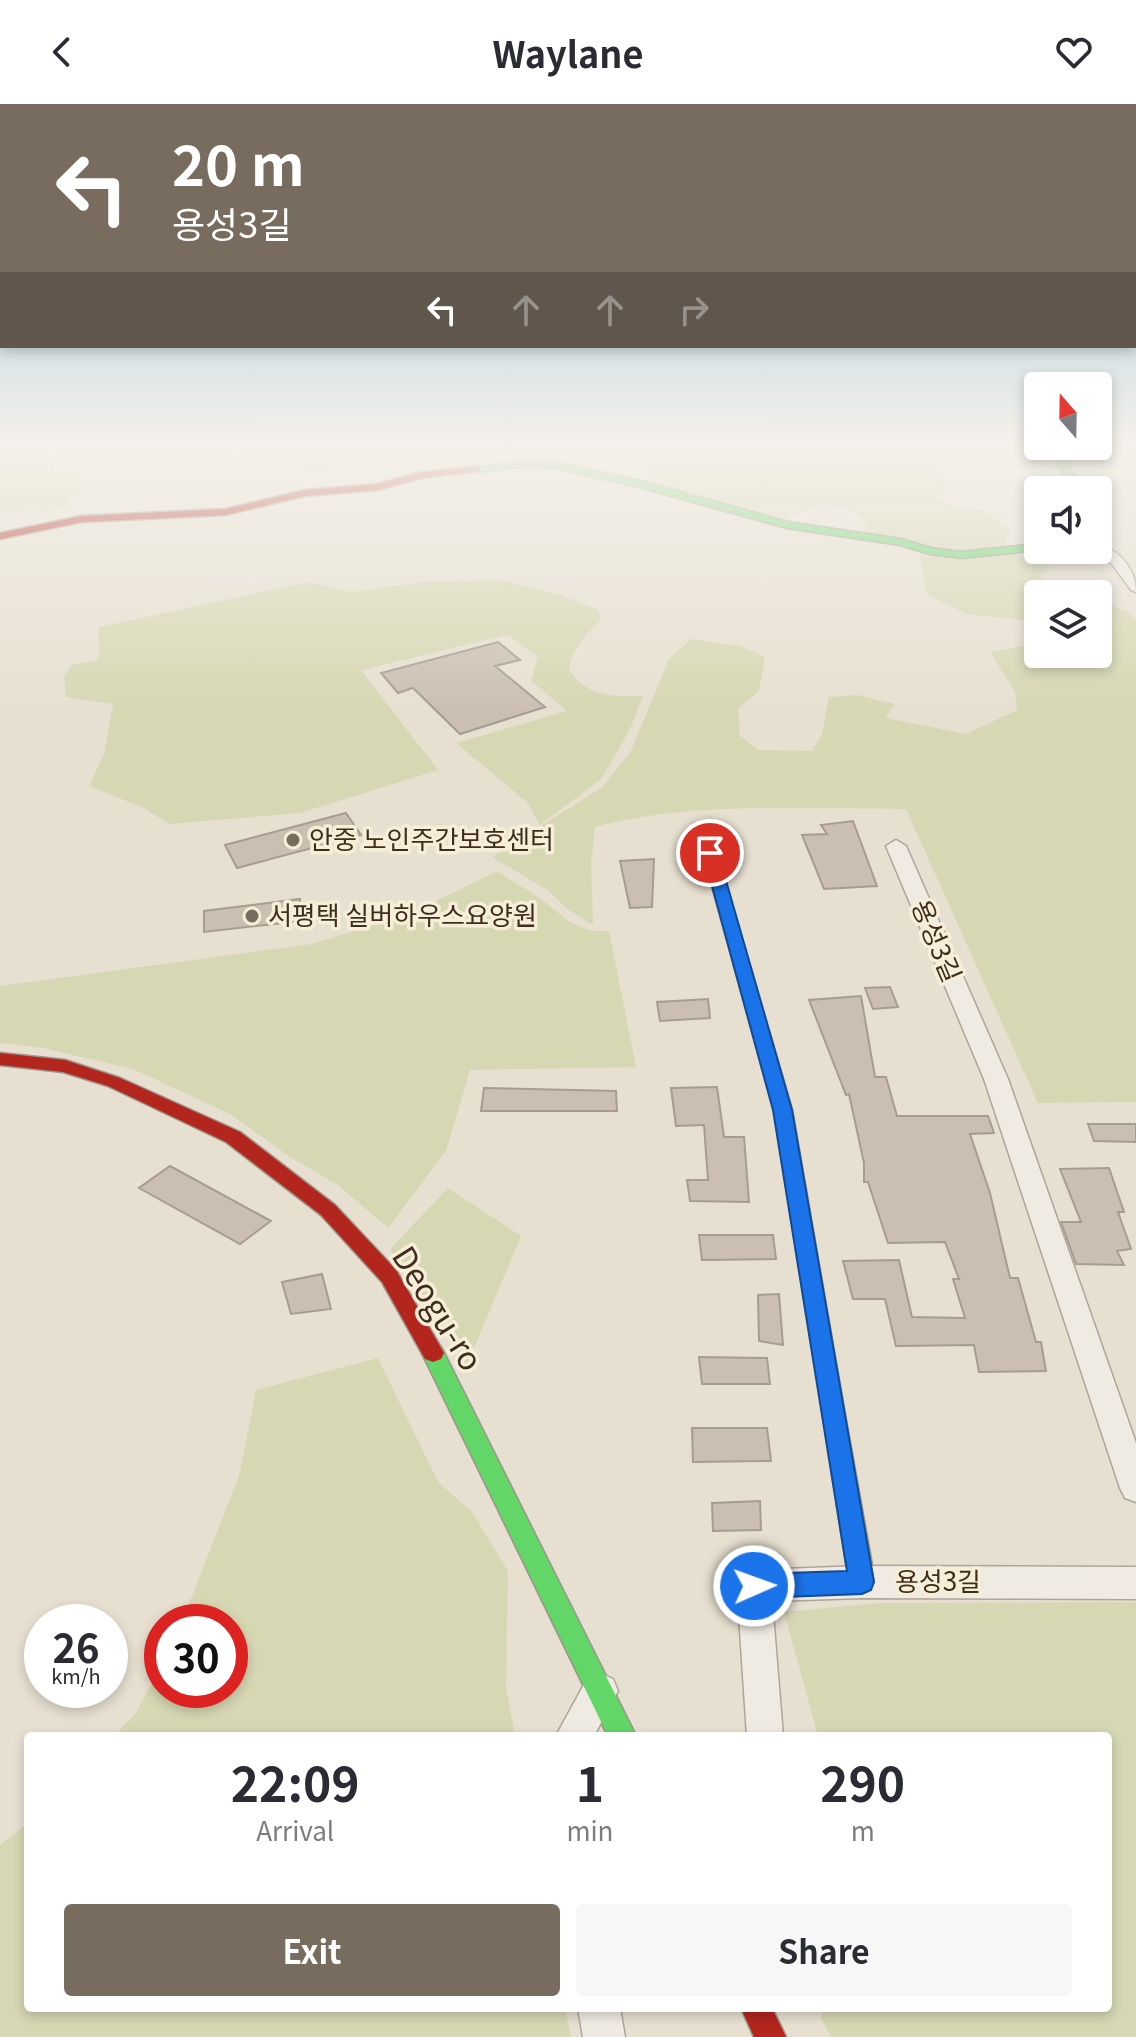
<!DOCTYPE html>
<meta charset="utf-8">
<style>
body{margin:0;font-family:Georgia,"Noto Sans KR",serif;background:#f7f7f7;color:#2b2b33;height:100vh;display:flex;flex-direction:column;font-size:30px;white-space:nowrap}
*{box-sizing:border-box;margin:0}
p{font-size:26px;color:#7c7c81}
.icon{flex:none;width:44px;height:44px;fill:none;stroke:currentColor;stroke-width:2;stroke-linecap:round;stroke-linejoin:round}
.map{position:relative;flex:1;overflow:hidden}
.side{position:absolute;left:24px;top:1628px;width:1088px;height:280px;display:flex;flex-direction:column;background:#fff;border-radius:8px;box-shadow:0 4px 12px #0003}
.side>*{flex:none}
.hud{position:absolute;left:0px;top:0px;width:1136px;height:244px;box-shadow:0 4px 12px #0003;background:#786c5e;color:#fff;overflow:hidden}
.needle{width:52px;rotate:340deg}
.tools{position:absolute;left:1024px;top:268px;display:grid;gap:16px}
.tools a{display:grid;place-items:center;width:88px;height:88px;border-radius:8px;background:#fff;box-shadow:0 4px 12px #0003;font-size:40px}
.speed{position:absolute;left:24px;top:1500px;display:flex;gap:16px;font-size:40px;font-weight:700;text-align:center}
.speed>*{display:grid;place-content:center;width:104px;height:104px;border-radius:50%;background:#fff;box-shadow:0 4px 12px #0003;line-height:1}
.speed small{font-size:20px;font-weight:400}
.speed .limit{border:12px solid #d22;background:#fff;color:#111}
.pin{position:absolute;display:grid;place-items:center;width:68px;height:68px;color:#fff;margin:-34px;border:4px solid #fff;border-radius:50%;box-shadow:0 2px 8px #0007}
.me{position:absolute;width:88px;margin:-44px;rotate:88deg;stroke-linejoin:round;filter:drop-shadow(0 0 6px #0008)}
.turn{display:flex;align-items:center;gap:28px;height:168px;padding:0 40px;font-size:36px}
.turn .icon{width:104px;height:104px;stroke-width:2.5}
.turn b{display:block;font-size:56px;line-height:68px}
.lanes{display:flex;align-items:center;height:76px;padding:0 40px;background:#0003;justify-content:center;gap:40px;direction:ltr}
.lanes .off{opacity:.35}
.eta{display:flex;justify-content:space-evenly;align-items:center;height:136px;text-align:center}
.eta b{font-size:48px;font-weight:700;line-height:56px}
.button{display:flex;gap:16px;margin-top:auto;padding:16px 40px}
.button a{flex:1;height:92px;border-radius:8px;background:#786c5e;color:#fff;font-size:32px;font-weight:700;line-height:92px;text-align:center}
.button a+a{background:#f7f7f7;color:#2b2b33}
header{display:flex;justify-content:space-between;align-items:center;height:104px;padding:0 40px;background:#fff;font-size:36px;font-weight:700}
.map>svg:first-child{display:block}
.green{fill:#d6d7b3}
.building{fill:#cbbfb2;stroke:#a89c90;stroke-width:2}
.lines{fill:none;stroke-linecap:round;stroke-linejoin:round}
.street-casing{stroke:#ada599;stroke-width:3}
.fast-casing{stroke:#9c958a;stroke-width:3}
.slow-casing{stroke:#9c958a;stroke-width:3}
.jam-casing{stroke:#9c958a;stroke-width:3}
.street{fill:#efebe3;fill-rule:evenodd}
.fast{fill:#63d668;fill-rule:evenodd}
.slow{fill:#ff974d;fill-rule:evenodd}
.jam{fill:#b3261e;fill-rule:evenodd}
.route{fill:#1a73e8;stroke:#114b97;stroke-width:2}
.poi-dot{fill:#786c5e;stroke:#f7eed8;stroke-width:3}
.labels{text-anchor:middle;stroke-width:7;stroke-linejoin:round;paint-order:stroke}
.poi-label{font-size:26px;fill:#3d2e20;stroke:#f7eed8;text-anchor:start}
.street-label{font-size:26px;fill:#3d2e20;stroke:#f7eed8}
.near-street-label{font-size:32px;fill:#3d2e20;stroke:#f7eed8}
</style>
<header><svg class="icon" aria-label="back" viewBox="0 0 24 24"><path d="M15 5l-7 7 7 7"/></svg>Waylane<svg class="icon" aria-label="heart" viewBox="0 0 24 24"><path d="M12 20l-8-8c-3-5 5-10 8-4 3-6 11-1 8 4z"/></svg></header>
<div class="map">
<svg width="1136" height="1933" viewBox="0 0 1136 1933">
<rect width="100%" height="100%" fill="#e7e0d1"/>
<path class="green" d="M0,338H33L58,348L54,367L71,373L90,375L79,386L65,395L71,401L43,408L0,407Z
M245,338H346L325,352L326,369L243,360L236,350L261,346Z
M676,338H925L956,348L948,354L953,359L935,370L951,383L940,388L938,395L957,404L984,407L1010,427L1005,437L1025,453L1051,462L1040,473L1055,485L1038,490V525L1029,517L966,510L927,491L918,439L870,431L863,414L847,403L817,402L780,417L651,377L645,367L632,358L635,352Z
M500,476L561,491L598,506L601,516C585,531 573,543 569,565C587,594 612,592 643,592L629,627L601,675L540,721L527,698L456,639L567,607L531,577L538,553L508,531L361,566L438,666L300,709L169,720L144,704L89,682L104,650L113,600L66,593L64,573L71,561L99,556V523L308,478L352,488L422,478Z
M1105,498L1126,507L1136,515V998L1038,999L906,705C808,705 688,697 595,723L591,761L593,821L567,805L549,787L492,753L601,684L630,649L669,555L691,535L740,542L765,553L759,587L738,605L740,632L759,646L812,647L822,630L829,593L857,591L895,600L885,614L966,630L1017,606L1015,588L990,548L1032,540L1038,533V550H1098V500Z
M497,767C513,778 531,787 546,799C567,816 580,829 609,827L636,963L470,966L446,1047L388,1124L338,1081L290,1053L230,1010L133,965L43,944L0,939V882L312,840L410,810Z
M448,1084L521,1132L467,1261L390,1145Z
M378,1254L438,1378L472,1408L508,1467L506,1583L515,1632H114L136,1609L162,1560V1586H230V1518H182L240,1369L256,1286Z
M1136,1498V1933H831L821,1914L823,1904H1108V1632H818L784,1508L880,1499Z
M28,1719V1904H565L571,1933H0V1741Z"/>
<path class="building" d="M498,538L520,556L495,562L545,603L460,630L413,584L398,589L381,569Z
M346,709L361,731L237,764L225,741Z
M853,717L877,782L824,785L802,731L827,730L821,721Z
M654,755L652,803L630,804L620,757Z
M300,795L301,817L204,828V807Z
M890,883L898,903L873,905L865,884Z
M861,892L875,973H886L897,1012H988L994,1029L970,1030L990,1089L1010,1174H1018L1036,1238H1041L1046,1267L979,1268L974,1241L896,1242L885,1195H853L843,1157L899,1156L912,1213L965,1214L953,1175H959L945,1138L888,1139L868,1078H864V1059L849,990L846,991L809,896Z
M708,895L710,914L660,917L657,898Z
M717,983L724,1033H744L749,1098L690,1097L687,1076H708L704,1021L676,1022L671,984Z
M484,984L616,987L617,1007H481Z
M1088,1020H1136V1038L1094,1037Z
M170,1062L271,1117L240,1140L139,1084Z
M1109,1064L1124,1108H1118L1131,1145L1117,1147L1124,1161L1076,1160L1061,1118H1081L1060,1065Z
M699,1131H773L776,1155L702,1156Z
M322,1170L331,1205L291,1210L282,1178Z
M779,1190L783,1241L759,1237L758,1191Z
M699,1253L767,1254L770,1280H702Z
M692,1324H767L771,1357L693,1358Z
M760,1397L761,1426L713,1427L712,1399Z"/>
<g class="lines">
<defs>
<path id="street" d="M1098,440C1120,447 1136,465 1136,488L1131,486L1112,460L1093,447L1098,446Z
M896,736L906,742L1008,975L1136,1339V1398L1125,1394L1120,1384L984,975L886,742Z
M862,1462L1136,1463V1495L862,1494L772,1497L783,1632H747L737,1482L742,1471L754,1466Z
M600,1569L613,1575L618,1587L594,1632H556L587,1575Z
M578,1904H620L625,1933H583Z"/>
<path id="fast" d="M1058,342H1068L1067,360L1084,386H1074L1057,360Z
M528,356L556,358L641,377L788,418L901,435L931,444L961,448L1038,440L1039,446L961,454L930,450L900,441L787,424L639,383L556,364L528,362L477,368L472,365Z
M710,745L717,749L792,1006L845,1311L842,1318L834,1321L826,1318L823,1311L774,1006L703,749Z
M433,1240L441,1243L636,1632H608L422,1249L425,1243Z"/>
<path id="slow" d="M834,1301L842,1304L845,1311L875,1478L871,1486L862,1490L853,1486L849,1478L823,1311L826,1304Z"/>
<path id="jam" d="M477,362L480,363V367L422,374L378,386L305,392L225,411L82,418L0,435V429L82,412L225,405L305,386L377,380L421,368Z
M0,949L65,956L120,974L240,1028L335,1101L396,1166L444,1249L441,1255L433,1258L425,1255L382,1178L321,1111L226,1038L108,982L63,968L0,961Z
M741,1904H772L786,1933H754Z"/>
</defs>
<use href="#street" class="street-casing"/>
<use href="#fast" class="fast-casing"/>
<use href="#slow" class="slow-casing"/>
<use href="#jam" class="jam-casing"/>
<use href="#street" class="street"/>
<use href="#fast" class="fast"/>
<use href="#slow" class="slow"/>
<use href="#jam" class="jam"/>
</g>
<linearGradient id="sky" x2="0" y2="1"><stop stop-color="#96bed9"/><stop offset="0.56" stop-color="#f4f1ea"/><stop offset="1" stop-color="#f4f1ea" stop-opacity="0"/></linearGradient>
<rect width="1136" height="609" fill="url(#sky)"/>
<path class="route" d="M710,744L718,749L792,1006L874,1478L871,1486L862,1490L754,1494L745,1491L742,1482L745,1474L754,1470L847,1467L773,1006L703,749Z"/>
<g class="poi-dot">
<circle cx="293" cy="736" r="8"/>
<circle cx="252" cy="812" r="8"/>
</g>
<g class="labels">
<g class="poi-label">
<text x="309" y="745">안중 노인주간보호센터</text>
<text x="268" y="821">서평택 실버하우스요양원</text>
</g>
<g class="street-label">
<text transform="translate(936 837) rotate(67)" y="9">용성3길</text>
<text x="938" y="1487">용성3길</text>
</g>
<g class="near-street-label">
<text transform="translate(437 1205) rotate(58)" y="11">Deogu-ro</text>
</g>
</g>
</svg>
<div class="tools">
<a><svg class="needle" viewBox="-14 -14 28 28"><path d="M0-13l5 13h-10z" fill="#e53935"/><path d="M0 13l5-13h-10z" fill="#7c7c81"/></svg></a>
<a><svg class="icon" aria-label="sound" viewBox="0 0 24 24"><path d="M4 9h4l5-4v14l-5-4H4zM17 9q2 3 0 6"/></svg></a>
<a><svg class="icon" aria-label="layers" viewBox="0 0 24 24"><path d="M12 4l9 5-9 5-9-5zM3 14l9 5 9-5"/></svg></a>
</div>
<div class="speed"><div>26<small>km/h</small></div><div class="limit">30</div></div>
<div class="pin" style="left:710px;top:749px;background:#d93025"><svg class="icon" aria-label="arrive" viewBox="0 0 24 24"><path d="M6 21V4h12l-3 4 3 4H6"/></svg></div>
<svg class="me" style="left:754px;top:1482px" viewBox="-20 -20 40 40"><circle r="17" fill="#1a73e8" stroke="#fff" stroke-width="3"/><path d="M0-11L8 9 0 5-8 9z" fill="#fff"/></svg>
<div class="hud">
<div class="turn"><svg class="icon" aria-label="left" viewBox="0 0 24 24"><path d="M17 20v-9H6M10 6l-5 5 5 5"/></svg><div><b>20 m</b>용성3길</div></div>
<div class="lanes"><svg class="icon" aria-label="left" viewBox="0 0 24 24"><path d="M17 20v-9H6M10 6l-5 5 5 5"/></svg><svg class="icon off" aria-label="ahead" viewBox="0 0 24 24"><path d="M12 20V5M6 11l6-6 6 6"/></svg><svg class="icon off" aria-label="ahead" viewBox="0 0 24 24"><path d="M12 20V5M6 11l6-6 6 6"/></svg><svg class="icon off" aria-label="right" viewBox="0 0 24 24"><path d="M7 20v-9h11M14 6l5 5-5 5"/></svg></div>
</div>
<section class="side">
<div class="eta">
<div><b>22:09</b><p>Arrival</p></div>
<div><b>1</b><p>min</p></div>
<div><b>290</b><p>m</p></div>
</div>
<div class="button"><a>Exit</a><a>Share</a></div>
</section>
</div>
